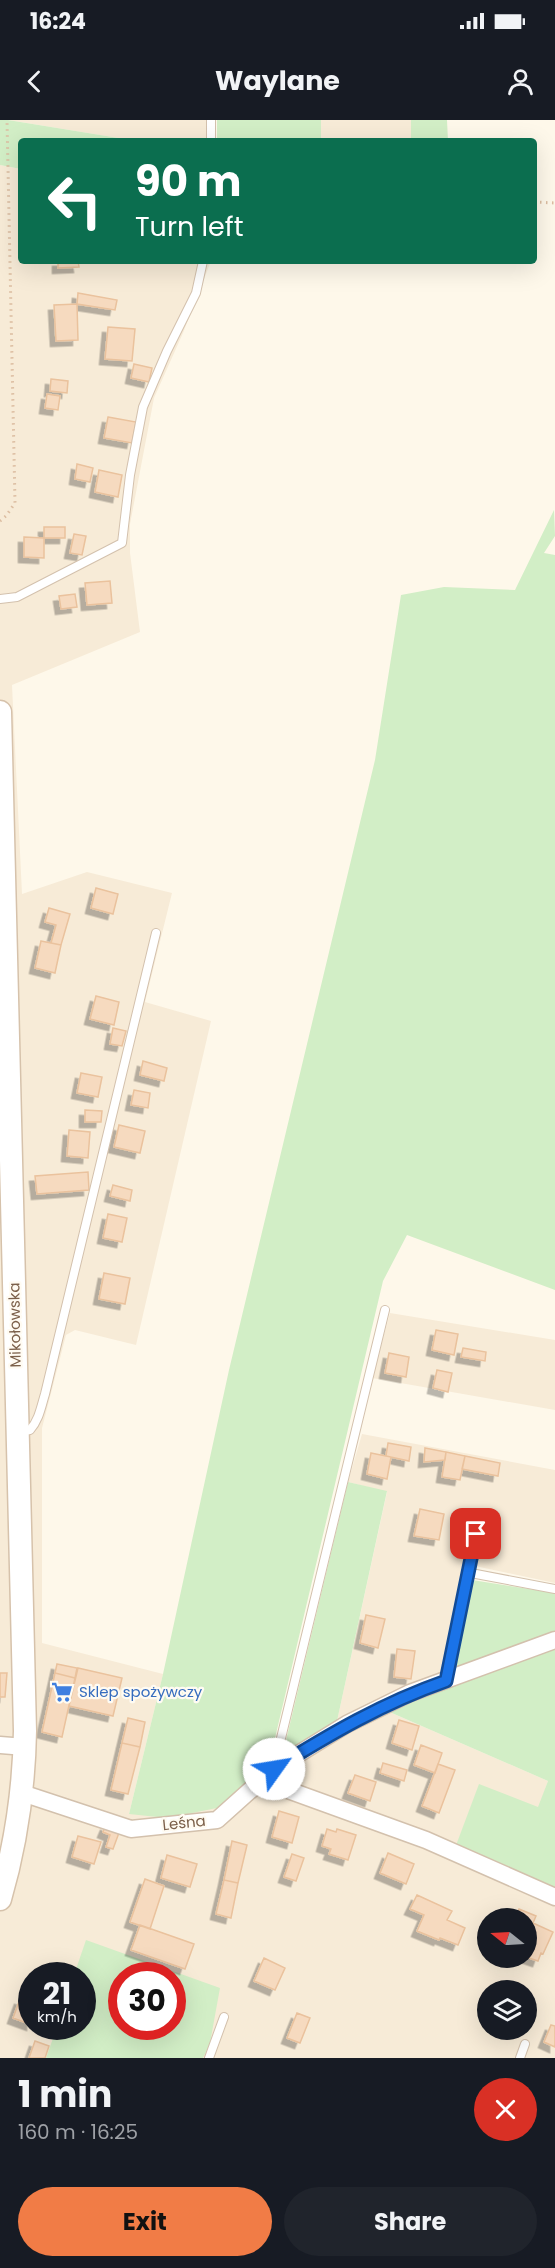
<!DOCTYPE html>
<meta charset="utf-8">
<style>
body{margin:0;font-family:Poppins,sans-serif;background:#20242c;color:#f1f3f6;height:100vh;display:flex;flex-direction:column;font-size:22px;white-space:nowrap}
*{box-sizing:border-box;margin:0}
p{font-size:20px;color:#9ea1a6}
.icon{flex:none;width:33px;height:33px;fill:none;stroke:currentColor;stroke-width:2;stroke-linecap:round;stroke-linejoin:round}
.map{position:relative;height:1938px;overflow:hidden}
.sheet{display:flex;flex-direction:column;background:#171b24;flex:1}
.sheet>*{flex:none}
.hud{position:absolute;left:18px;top:18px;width:519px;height:126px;border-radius:6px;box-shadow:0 6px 24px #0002;background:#0b6e4f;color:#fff;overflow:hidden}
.needle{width:39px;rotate:288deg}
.controls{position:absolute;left:477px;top:1788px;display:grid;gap:12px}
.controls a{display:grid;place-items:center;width:60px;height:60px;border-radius:50%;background:#171b24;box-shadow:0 6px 24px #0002;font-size:30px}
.speed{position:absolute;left:18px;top:1842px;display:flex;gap:12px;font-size:30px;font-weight:700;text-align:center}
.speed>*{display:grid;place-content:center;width:78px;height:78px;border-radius:50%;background:#171b24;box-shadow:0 6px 24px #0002;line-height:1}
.speed small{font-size:15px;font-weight:400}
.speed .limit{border:9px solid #d22;background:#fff;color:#111}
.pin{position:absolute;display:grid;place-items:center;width:51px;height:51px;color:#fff;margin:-26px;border-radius:12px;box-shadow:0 3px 9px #0006}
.me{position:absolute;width:66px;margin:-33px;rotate:58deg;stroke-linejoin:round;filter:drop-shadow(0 0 4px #0008)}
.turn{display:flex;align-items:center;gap:21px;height:126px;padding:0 18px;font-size:27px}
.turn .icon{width:78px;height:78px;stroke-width:2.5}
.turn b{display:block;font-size:42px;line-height:51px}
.round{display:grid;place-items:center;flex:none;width:63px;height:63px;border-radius:32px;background:#20242c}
.head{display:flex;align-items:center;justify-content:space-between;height:102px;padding:0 18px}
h1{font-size:36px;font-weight:700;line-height:45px}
.action{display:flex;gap:12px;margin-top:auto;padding:12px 18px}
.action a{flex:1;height:69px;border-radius:36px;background:#f17c46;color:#111;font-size:24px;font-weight:700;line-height:69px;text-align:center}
.action a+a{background:#20242c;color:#f1f3f6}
.status{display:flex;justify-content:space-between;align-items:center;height:42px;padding:0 30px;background:#171b24;direction:ltr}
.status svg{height:16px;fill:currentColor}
header{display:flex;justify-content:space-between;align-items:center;height:78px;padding:0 18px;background:#171b24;font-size:27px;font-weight:700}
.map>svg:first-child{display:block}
.residential{fill:#f7ebd7;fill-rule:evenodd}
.green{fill:#d2eec6;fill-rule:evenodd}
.building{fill:#f6dabf;stroke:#eac29d;stroke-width:1.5;filter:url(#shadow)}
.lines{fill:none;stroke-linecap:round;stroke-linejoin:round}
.lane-casing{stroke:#d3c1ad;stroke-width:10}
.street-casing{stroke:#d3c1ad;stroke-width:19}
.secondary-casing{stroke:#d6c2ab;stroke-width:25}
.path{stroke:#dcbda1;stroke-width:3;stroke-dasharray:1.5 4.5;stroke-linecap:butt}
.lane{stroke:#fff;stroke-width:8}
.street{stroke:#fff;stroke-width:16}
.secondary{stroke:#fff;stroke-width:22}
.route-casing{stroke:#114b97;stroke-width:15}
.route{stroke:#1a73e8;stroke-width:10}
.labels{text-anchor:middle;stroke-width:4.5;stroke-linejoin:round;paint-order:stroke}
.street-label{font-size:15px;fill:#7c604a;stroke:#fffbf2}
.shop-label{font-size:15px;fill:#366cbe;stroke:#fffbf2;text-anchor:start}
</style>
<div class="status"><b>16:24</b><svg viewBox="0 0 49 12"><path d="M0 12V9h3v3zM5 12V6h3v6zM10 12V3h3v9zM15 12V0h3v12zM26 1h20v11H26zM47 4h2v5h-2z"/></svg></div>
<header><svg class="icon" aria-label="back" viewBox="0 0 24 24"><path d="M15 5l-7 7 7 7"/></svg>Waylane<svg class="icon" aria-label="person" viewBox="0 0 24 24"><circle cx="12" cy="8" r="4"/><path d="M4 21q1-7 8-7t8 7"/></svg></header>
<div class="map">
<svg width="555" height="1938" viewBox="0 0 555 1938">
<defs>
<filter id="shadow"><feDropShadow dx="-5.5" dy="5.5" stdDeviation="0" flood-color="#0004"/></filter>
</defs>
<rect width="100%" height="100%" fill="#fef8ea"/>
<path class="residential" d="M8,0H211V21H137Z
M321,0H411V21H321Z
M0,45L21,49V141H211L183,213L154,278L130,404V433L140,512L12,565L22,774L87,752L172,773L145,882L211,901L136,1225L75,1210L66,1215L42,1308V1523L163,1554L129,1694L217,1688L246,1663L284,1649L385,1590L548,1661L539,1687L555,1770V1938H0ZM488,1798H526V1838H488ZM32,1856H82V1906H32ZM122,1856H172V1906H122ZM488,1870H526V1910H488Z
M390,1193L555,1220V1290L372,1258Z
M362,1314L555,1350V1463L475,1446L485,1401L473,1399L441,1554L419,1566L337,1601L387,1372L348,1362Z"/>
<path class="green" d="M0,0H8L137,21H21V49L0,45Z
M217,0H321V21H217Z
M411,0H447L448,21H411Z
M554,390L555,416L544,433L555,435V1170L407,1115L383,1161L271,1635L246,1663L217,1688L167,1698L129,1694L163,1554L229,1250L375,640L401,475L444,467L515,470Z
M348,1362L387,1371L337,1601L282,1637Z
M472,1460L555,1473V1511L453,1551Z
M555,1527V1770L455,1728L479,1664L538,1687L548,1661L385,1590Z
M86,1820L220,1868L210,1923L203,1938H46L57,1907L82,1906V1856L74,1855ZM122,1856H172V1906H122Z"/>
<path class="building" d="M58,141H78L79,147L58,148Z
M78,173L117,180L115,190L77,184Z
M77,184L78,220L56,221L54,185Z
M108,207L135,209L132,241L105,239Z
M134,244L152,248L149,262L131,258Z
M51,259L68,261L67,273L50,271Z
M47,274L60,276L58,290L45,288Z
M108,297L136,302L132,323L104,318Z
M77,344L93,348L90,362L75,359Z
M99,350L122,355L118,377L95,372Z
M44,407H65V418H44Z
M74,414L86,416L82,435L70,433Z
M24,417L44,418V438L24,437Z
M110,461L112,483L87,485L85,463Z
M75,474L77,487L61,489L59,476Z
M96,768L118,774L113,794L91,788Z
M49,788L70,794L61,825L51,823L56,805L45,802Z
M41,821L61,825L55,853L35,848Z
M96,876L119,882L114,905L90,899Z
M113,908L126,911L122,926L110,924Z
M143,941L167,948L164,961L140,955Z
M81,953L102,957L98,977L77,973Z
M134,970L150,973L148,988L131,985Z
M85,990L102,991L101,1002H85Z
M119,1005L145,1011L140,1033L114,1027Z
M69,1010L90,1012L88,1038L67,1036Z
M88,1052L89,1070L37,1074L35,1056Z
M113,1065L132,1070L130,1081L110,1076Z
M108,1094L127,1098L122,1122L103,1118Z
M104,1153L130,1158L125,1184L99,1179Z
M436,1210L458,1214L454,1235L432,1230Z
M463,1228L486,1232L485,1241L461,1237Z
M389,1233L409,1237L406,1257L385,1253Z
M437,1250L452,1253L448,1272L433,1268Z
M388,1323L411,1327L409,1341L386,1336Z
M425,1328L446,1332L445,1340L424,1342Z
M446,1332L465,1336L460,1360L442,1357Z
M371,1333L391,1337L387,1359L367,1354Z
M465,1336L500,1343L498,1356L462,1349Z
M420,1389L444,1394L439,1420L414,1416Z
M366,1495L385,1499L378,1528L360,1523Z
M397,1529L415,1531L411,1559L394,1557Z
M57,1544L77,1548L75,1558L55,1553Z
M78,1548L122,1558L113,1596L69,1586Z
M0,1553H7L5,1577H0Z
M55,1553L75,1558L62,1617L42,1612Z
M128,1598L145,1602L140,1627L122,1623Z
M399,1600L419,1606L412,1630L392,1623Z
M122,1623L140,1627L128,1674L111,1670Z
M421,1625L442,1633L435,1653L414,1645Z
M383,1643L407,1650L404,1661L380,1653Z
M438,1644L455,1650L439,1693L422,1686Z
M355,1655L376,1662L370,1681L348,1673Z
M279,1691L299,1697L292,1723L272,1717Z
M106,1705L120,1710L113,1729L106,1727L110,1715L103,1712Z
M327,1709L336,1712L337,1709L356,1715L348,1740L329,1734L331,1729L322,1726Z
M78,1716L101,1722L94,1744L72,1737Z
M232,1721L247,1725L238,1763L224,1760Z
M388,1733L414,1744L406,1764L380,1753Z
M292,1734L304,1738L296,1761L284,1757Z
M167,1735L197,1744L190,1767L161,1758Z
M145,1759L164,1766L150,1809L130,1802Z
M224,1760L238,1763L231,1798L216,1794Z
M417,1775L452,1791L447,1800L465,1808L458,1825L440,1818L439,1820L417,1811L424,1795L410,1789Z
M519,1789L536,1796L533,1803L553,1812L543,1834L541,1833L538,1841L526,1837L528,1828L526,1827V1798H515Z
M140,1805L194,1824L185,1849L131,1830Z
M264,1838L285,1848L275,1870L254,1861Z
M20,1879L32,1883V1905L13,1898Z
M297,1893L310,1898L300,1923L287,1918Z
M551,1905L555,1906V1927L544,1922Z
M35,1921L49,1926L45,1938H29Z"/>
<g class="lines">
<defs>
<path id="lane" d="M211,0V21
M0,479L17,477L122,423L130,355L143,287L167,231L196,173L203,141
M18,1312L30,1310C39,1300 41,1287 45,1274L156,813
M476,1454L555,1469
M446,1560L476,1414
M274,1647L385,1190
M209,1938L224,1897
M520,1938L525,1924"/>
<path id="street" d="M0,1625L25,1627
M263,1659L288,1670L426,1720L555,1777
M22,1673L131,1709L217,1700L274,1649L347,1604L410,1573L555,1520"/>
<path id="secondary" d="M0,592L25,1611C24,1669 16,1724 0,1779"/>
</defs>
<use href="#lane" class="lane-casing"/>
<use href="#street" class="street-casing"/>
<use href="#secondary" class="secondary-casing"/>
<path class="path" d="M534,82L555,83
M0,401L6,396L15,383L7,0"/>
<use href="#lane" class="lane"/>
<use href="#street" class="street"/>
<use href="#secondary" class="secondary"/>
</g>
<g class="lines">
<defs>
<path id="route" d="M274,1649C330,1614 383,1583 446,1561L476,1414"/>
</defs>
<use href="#route" class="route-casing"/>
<use href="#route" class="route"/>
</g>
<defs>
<symbol id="supermarket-bare" viewBox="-9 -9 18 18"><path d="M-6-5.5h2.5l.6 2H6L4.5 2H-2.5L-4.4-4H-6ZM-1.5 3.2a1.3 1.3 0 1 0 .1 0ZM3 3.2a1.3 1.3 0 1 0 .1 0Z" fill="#3f7fe0" stroke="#fffbf2" stroke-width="2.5" paint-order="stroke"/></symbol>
</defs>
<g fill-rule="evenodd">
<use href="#supermarket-bare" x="47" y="1557" width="30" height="30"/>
</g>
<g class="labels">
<g class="street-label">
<text transform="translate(15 1205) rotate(-91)" y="5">Mikołowska</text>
<text transform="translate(184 1703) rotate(-6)" y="5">Leśna</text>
</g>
<g class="shop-label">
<text x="79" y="1577">Sklep spożywczy</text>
</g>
</g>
</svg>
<div class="controls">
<a><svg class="needle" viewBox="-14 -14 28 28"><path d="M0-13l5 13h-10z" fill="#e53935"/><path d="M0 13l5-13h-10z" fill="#9ea1a6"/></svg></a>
<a><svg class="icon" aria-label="layers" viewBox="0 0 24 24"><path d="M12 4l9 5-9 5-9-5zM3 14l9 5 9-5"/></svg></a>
</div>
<div class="speed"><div>21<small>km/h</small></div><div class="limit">30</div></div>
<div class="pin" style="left:476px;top:1414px;background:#d93025"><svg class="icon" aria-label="arrive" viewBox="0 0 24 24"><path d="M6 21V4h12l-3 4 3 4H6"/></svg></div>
<svg class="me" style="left:274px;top:1649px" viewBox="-20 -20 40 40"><circle r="19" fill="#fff"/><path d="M0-13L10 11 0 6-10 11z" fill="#1a73e8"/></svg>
<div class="hud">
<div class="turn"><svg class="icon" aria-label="left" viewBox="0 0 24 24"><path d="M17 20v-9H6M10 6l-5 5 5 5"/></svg><div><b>90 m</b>Turn left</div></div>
</div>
</div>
<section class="sheet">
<div class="head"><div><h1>1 min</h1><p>160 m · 16:25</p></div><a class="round" style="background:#d93025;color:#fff"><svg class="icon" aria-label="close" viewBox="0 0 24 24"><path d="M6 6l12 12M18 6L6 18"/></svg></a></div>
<div class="action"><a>Exit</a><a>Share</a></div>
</section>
